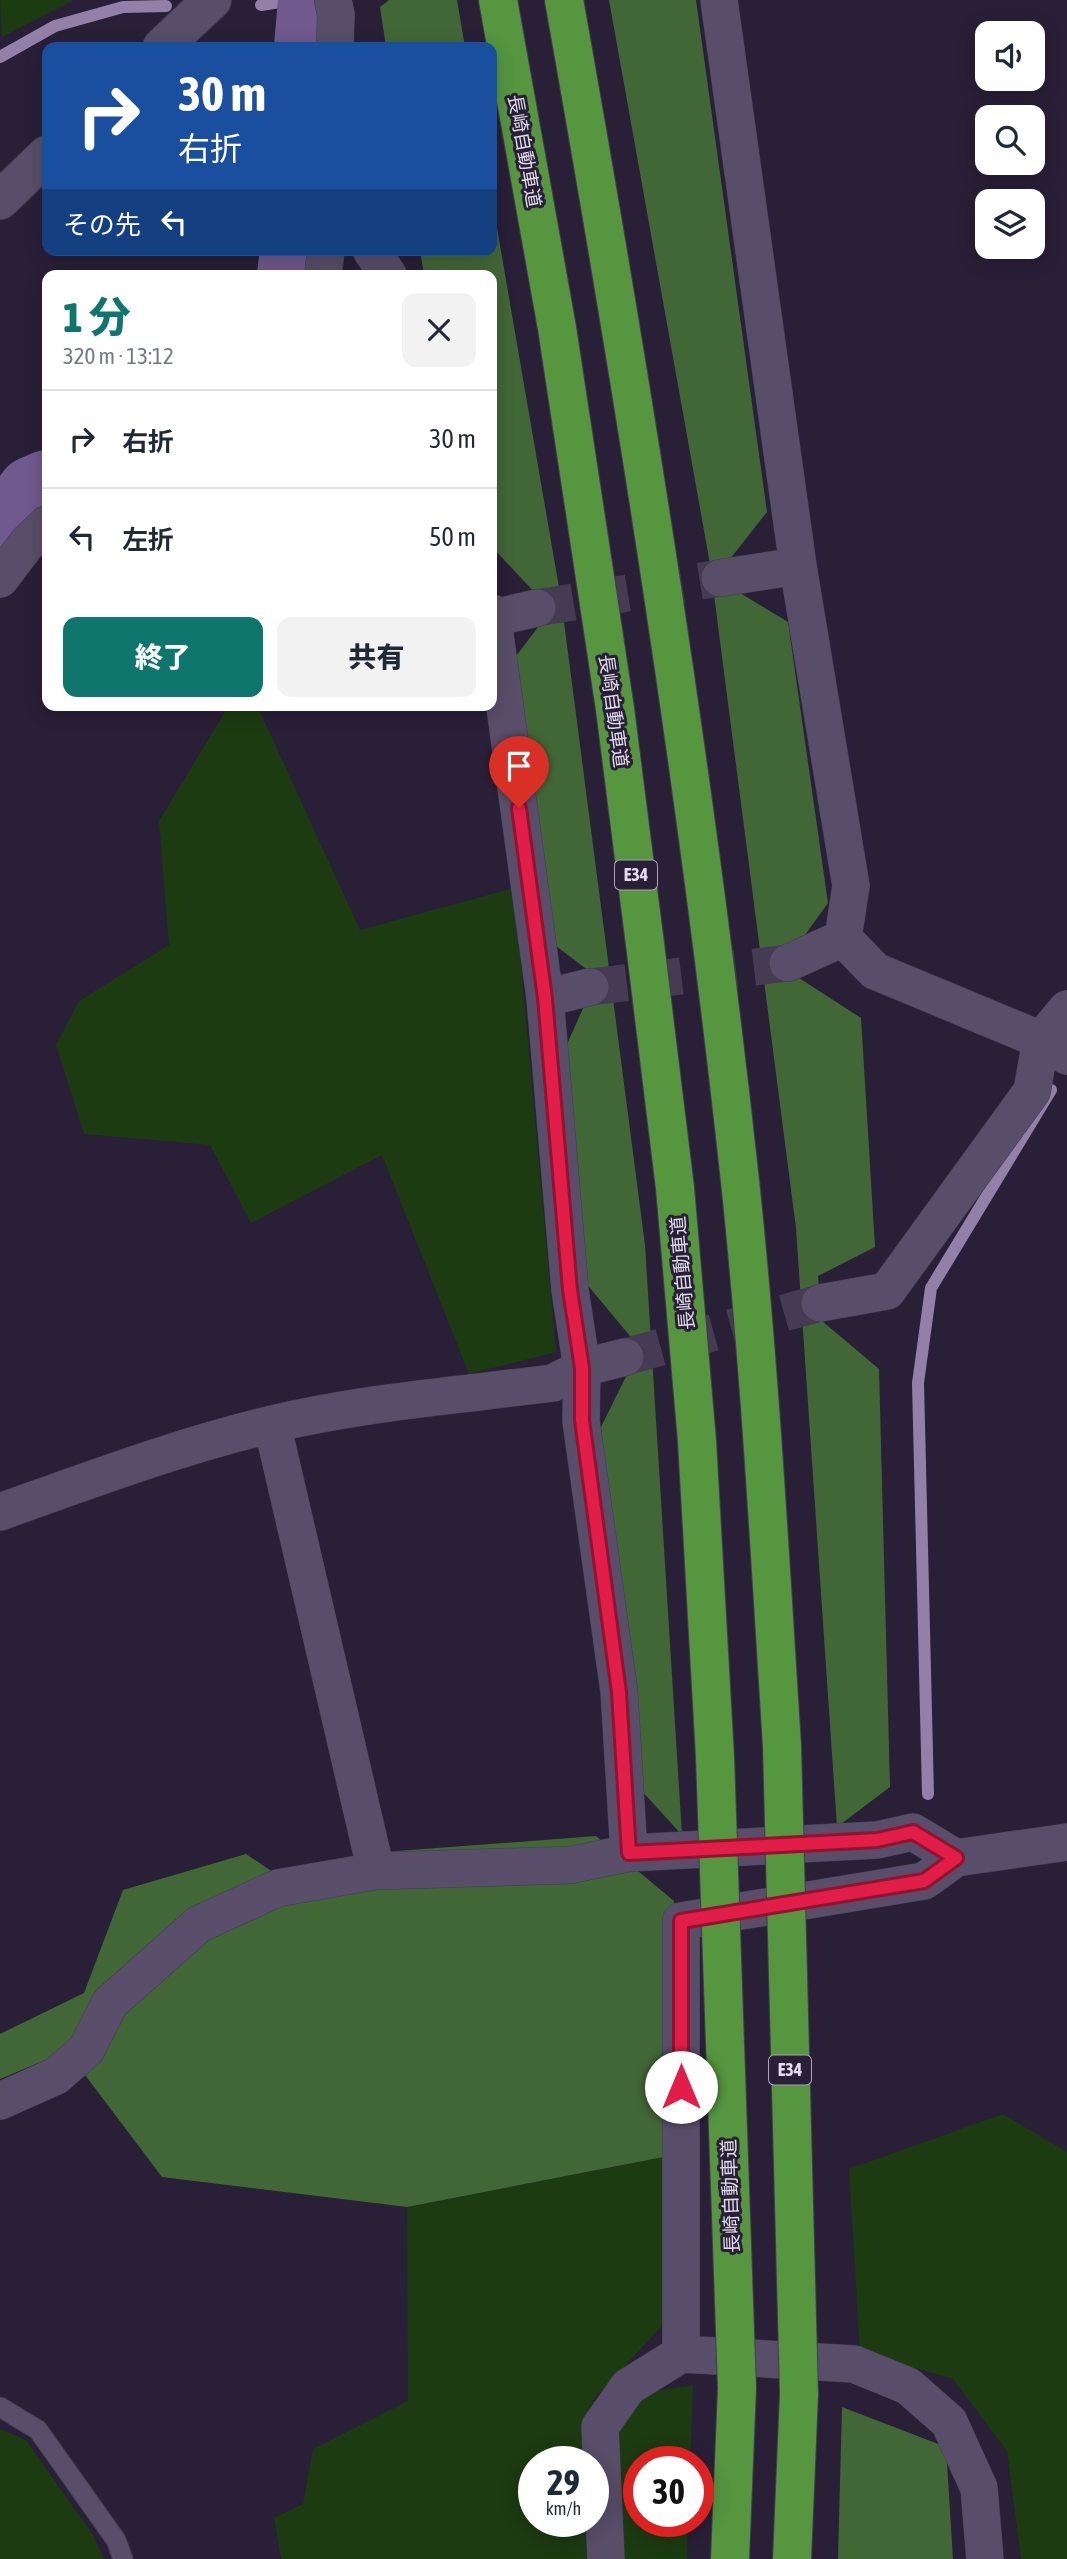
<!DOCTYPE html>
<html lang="ja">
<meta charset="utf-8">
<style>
body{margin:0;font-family:"Asap Condensed","Noto Sans JP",sans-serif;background:#f2f2f3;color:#1f2937;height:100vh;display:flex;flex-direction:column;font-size:26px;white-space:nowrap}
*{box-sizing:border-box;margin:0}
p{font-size:23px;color:#747a83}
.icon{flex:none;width:38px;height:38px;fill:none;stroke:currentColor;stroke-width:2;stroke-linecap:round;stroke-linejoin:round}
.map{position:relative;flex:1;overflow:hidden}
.sheet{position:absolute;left:42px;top:270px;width:455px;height:441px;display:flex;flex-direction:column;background:#fff;border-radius:14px;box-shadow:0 4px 18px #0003}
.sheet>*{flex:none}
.guide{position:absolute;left:42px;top:42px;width:455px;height:214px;border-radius:14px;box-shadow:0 4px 18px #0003;background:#1a4fa0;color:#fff;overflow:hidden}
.buttons{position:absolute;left:975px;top:21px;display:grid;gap:14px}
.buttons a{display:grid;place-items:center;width:70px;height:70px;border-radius:14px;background:#fff;box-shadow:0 4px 18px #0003;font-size:35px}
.speed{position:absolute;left:518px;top:2446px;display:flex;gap:14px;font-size:35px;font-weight:700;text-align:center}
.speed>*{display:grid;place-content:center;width:91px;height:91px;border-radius:50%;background:#fff;box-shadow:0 4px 18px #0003;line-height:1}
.speed small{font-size:18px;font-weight:400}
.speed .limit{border:10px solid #d22;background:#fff;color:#111}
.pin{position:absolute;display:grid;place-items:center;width:60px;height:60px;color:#fff;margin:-72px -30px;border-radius:50% 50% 50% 0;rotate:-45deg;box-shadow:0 0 7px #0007}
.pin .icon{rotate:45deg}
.me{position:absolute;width:77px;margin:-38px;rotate:0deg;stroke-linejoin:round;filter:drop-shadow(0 0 5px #0008)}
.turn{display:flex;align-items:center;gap:24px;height:147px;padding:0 21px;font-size:32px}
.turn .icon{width:91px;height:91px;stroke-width:2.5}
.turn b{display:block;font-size:49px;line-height:60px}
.then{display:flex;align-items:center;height:66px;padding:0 21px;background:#0003;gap:14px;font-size:26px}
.round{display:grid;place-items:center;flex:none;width:74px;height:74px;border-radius:14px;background:#f2f2f3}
.headline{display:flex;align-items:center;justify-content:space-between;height:119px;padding:0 21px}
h1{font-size:42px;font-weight:800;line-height:52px;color:#0f766e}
.cta{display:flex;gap:14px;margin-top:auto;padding:14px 21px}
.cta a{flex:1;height:80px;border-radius:14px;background:#0f766e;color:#fff;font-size:28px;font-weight:800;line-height:80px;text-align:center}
.cta a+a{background:#f2f2f3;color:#1f2937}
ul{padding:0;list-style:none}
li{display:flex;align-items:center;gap:21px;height:98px;padding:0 21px;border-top:2px solid #e0e1e3}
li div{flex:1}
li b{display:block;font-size:26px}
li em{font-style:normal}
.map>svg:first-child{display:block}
.green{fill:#1c3b11;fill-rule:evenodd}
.forest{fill:#426737}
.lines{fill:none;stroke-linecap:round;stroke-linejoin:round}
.stream{stroke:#9280a9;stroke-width:12}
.river{stroke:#70598d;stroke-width:72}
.street-tunnel{stroke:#453b52;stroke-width:37;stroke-dasharray:37 18;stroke-linecap:butt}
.lane-casing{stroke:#443b4f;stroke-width:21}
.street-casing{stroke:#443b4f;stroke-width:38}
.secondary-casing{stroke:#443b4f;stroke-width:40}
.highway-casing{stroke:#443b4f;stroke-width:40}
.lane{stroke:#594e69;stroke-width:19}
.street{stroke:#594e69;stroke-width:37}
.secondary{stroke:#594e69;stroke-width:38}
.highway{stroke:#55963f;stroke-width:38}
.highway-bridge-casing{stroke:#443b4f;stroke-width:40;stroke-linecap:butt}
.highway-bridge{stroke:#55963f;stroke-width:38}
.route-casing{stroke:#92132f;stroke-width:18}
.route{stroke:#e11d48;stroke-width:12}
.labels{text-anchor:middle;stroke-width:6;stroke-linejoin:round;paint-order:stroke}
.shield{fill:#291f37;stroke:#aaa3b5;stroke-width:2}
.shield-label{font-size:18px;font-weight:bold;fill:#e1dbeb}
.street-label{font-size:19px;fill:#e1dbeb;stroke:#291f37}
</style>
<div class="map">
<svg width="1067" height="2559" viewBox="0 0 1067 2559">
<rect width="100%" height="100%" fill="#291f37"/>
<path class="green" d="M0,0H74L2,37Z
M229,705H257L360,930L514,888L556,1352L469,1374L382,1155L251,1223L210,1145L84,1134L56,1045L79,1001L169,945L159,821Z
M1003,2114L1067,2152V2559H1021L1007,2451L953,2379L860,2352L849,2169Z
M674,2155L665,2323L592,2401L693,2385L690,2462H639V2522H688L687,2559H281L274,2518L303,2504L313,2449L408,2401L407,2207ZM534,2462H593V2522H534Z
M0,2429L26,2440L93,2535L104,2559H0Z"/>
<path class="forest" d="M389,0H457L465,47H386L380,7Z
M609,0H696L767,512L715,578L788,622L828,903L782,967L861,1018L875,1247L818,1276L822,1321L879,1369L890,1787L837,1827L796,1228L710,564Z
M492,199L561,599L645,1245L682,1835L639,1788L601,1427L640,1348L585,1282L564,1051L597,977L552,943L507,668L551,610L492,547V275H424L420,250H492Z
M596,1836L674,1901V2155L407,2207L162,2177L67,2051L0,2079V2034L84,1993L123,1890L246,1854L273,1872L384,1852Z
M842,2407L946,2447L953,2559H838Z"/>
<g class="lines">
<path class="stream" d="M261,5L293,0
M0,57L55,26L123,7L166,6
M928,1794L918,1383L931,1288L1051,1090"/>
<path class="river" d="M310,47L314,0
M293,275L296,250
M0,535L33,492L47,486"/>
<path class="street-tunnel" d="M537,608L720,578
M590,987L788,963
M625,1357L820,1303"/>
<defs>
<path id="lane" d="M0,2407L38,2430L116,2540L123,2559"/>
<path id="street" d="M333,0L336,15L335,47
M719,0L798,566L851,886L843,938
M371,250L388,275
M323,275L326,250
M720,578L798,566
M0,579L28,542L47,524
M492,613L545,998L570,1290L582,1368L581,1421L619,1691L629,1853
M493,618L537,608
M843,938L875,971L1041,1040L1067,1056
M788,963L843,938
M545,998L590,987
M820,1303L887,1291L1032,1091L1041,1040L1067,1009
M272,1424L376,1871
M0,1512C90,1480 180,1446 273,1424C365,1402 460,1395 553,1383L582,1368L625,1357
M0,2101L56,2076L86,2050L110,2003L199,1924L278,1888L376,1871L571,1865L629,1853L877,1840L913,1832L956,1858L1067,1842
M681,2354V1921L924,1881L956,1858
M606,2559L600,2427L628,2387L681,2354L854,2364L908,2386L949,2422L979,2488L985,2559"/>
<path id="secondary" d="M162,47L212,0
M0,200L47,155"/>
<path id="highway" d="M498,0L557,328L615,709L646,952L675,1188L697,1441L715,1757
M564,0C634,392 697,785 740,1181C760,1369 770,1558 782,1746
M730,2559L737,2388
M792,2559L799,2394"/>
</defs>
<use href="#lane" class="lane-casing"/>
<use href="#street" class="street-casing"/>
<use href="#secondary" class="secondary-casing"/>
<use href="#highway" class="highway-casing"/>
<use href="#lane" class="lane"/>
<use href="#street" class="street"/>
<use href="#secondary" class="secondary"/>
<use href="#highway" class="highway"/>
<defs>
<path id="highway-bridge" d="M782,1746L799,2394
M715,1757L737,2388"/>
</defs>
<use href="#highway-bridge" class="highway-bridge-casing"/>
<use href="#highway-bridge" class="highway-bridge"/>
</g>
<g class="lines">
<defs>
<path id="route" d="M519,808L545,998L570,1290L582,1368V1420L619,1692L629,1853L877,1840L913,1832L956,1858L924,1881L681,1921V2087"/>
</defs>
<use href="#route" class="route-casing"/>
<use href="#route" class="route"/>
</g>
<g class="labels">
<g class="shield">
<rect x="615" y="860.5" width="42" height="29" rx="5"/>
<rect x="769" y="2055.5" width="42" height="29" rx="5"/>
</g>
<g class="shield-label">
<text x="636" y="881">E34</text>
<text x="790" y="2076">E34</text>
</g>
<g class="street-label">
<text transform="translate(525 151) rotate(80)" y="7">長崎自動車道</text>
<text transform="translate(614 711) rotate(82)" y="7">長崎自動車道</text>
<text transform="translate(682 1273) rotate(-95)" y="7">長崎自動車道</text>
<text transform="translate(730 2196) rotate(-92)" y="7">長崎自動車道</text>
</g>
</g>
</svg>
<div class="buttons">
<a><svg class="icon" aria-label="sound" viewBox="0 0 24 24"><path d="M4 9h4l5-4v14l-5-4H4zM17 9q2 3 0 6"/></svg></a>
<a><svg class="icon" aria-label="search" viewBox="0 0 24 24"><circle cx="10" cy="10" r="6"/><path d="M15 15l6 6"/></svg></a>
<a><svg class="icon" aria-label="layers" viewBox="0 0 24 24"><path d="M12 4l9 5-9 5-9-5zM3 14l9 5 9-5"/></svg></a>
</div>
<div class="speed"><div>29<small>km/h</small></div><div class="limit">30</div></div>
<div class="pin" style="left:519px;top:808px;background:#d93025"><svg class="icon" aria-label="arrive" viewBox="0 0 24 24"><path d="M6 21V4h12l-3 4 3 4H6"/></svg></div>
<svg class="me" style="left:681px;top:2087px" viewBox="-20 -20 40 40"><circle r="19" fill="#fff"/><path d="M0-13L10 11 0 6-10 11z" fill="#e11d48"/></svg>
<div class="guide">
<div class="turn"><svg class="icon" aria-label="right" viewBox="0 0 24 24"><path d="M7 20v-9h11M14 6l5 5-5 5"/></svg><div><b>30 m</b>右折</div></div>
<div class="then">その先<svg class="icon" aria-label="left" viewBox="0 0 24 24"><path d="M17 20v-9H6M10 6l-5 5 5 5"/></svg></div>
</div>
<section class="sheet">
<div class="headline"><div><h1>1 分</h1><p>320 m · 13:12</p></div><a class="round"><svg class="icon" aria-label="close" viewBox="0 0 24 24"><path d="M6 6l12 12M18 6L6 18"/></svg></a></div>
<ul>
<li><svg class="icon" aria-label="right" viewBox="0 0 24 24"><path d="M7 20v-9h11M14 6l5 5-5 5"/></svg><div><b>右折</b></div><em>30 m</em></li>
<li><svg class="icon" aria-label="left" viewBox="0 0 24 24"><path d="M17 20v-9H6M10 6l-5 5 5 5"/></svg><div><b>左折</b></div><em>50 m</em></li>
</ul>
<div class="cta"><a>終了</a><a>共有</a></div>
</section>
</div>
